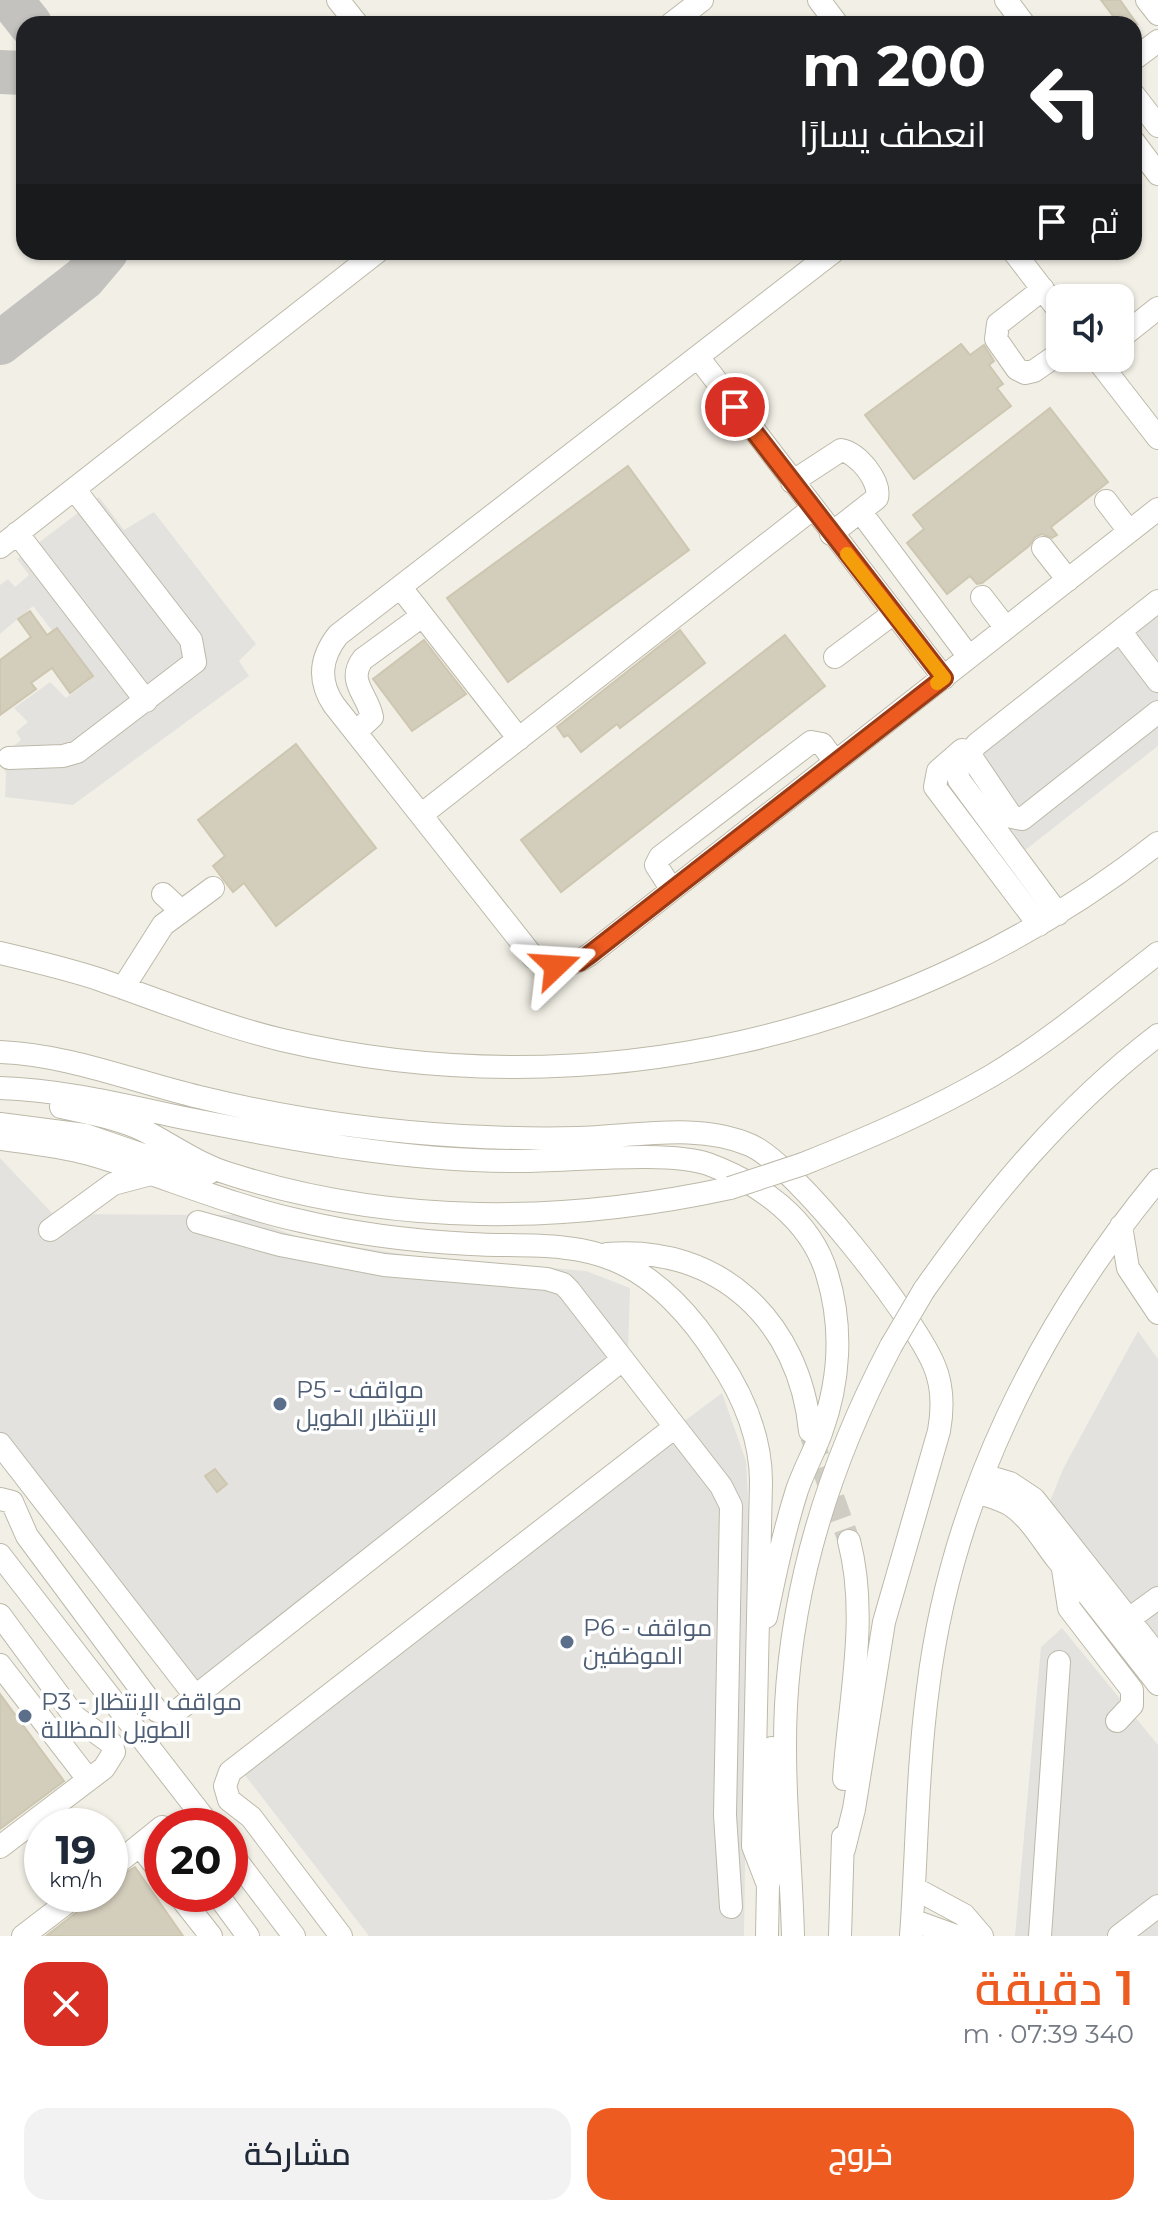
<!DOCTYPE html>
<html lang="ar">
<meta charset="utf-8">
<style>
body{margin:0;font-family:Montserrat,Cairo,sans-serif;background:#f2f2f3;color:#1f2937;direction:rtl;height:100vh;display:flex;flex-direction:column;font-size:30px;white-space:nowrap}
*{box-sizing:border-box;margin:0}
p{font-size:26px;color:#747a83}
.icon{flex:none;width:44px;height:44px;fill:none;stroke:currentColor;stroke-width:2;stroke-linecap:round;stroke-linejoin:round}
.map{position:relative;height:1936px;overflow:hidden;direction:ltr}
.panel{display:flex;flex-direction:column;background:#fff;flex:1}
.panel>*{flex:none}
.banner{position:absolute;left:16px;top:16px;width:1126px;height:244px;border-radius:24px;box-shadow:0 2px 6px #0004;direction:rtl;background:#202124;color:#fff;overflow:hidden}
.buttons{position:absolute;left:1046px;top:284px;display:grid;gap:16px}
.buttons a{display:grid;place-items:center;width:88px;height:88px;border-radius:16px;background:#fff;box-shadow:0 2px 6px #0004;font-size:40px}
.speed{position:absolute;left:24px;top:1808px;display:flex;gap:16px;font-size:40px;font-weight:700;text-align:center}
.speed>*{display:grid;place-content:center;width:104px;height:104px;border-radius:50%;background:#fff;box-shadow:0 2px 6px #0004;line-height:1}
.speed small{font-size:20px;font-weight:400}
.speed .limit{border:12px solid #d22;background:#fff;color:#111}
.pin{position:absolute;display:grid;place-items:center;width:68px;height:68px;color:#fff;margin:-34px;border:4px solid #fff;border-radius:50%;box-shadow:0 2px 8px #0007}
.me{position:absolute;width:88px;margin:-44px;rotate:70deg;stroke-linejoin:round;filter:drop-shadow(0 0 6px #0008)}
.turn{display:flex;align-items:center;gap:28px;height:168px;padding:0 24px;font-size:36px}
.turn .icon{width:104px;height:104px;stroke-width:2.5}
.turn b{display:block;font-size:56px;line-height:68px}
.then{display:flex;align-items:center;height:76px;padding:0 24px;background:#0003;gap:16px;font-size:30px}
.round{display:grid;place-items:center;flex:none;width:84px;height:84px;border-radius:24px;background:#f2f2f3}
.summary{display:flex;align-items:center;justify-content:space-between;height:136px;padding:0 24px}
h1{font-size:48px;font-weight:600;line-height:60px;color:#ee5b21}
.button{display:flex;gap:16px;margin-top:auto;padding:16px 24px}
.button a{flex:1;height:92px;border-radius:24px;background:#ee5b21;color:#fff;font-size:32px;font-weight:600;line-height:92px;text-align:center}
.button a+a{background:#f2f2f3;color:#1f2937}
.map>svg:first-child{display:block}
.parking{fill:#e3e2de}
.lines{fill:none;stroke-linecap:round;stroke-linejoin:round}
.taxiway{stroke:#c4c2be;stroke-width:44}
.building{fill:#d3cdbc;stroke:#cdc6b0;stroke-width:2}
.minor-tunnel{stroke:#cfcdc3;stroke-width:22;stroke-dasharray:22 11;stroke-linecap:butt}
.minor-casing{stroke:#bdb9a9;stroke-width:24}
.minor{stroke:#fff;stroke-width:22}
.minor-bridge-casing{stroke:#bdb9a9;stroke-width:24;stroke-linecap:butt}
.minor-bridge{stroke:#fff;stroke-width:22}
.route-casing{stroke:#9b3b15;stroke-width:20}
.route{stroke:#ee5b21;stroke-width:14}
.slow{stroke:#f59e0b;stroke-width:14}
.service-dot{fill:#5c6f8a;stroke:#fff;stroke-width:3}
.labels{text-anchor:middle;stroke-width:7;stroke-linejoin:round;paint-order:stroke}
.service-label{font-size:24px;fill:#4e5e75;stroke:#fff;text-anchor:start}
</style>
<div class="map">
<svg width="1158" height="1936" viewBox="0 0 1158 1936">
<rect width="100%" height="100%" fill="#f2f0e6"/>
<path class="parking" d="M99,497L124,530L154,512L256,644L239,661L249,676L73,805L5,797L6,773L0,757L21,740L16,732L28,722L14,708L50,682L66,698L90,680L33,606L0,634V585L8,579L15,587L29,575L17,559Z
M1158,598V746L1024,851L951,757Z
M0,1158L53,1214L239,1215L301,1238L414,1256L586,1271L630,1288L628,1351L183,1696L0,1457Z
M1138,1331L1158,1359V1651L1050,1501L1064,1467Z
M722,1393L746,1461L750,1537L744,1936H369L231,1757Z
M1062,1628L1158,1745V1936H1015L1041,1647Z"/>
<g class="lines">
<path class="taxiway" d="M11,0L30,24
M0,72L24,73
M0,343L84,278L106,252"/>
</g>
<path class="building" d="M1101,0H1120L1137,24H1119Z
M961,344L970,355L984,345L994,361L989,365L1003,384L997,388L1011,406L914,479L865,415Z
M1050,408L1108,482L1051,527L1057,535L1052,538L1042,534L1035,537L1029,546L982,583L977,584L970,576L947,594L907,543L924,529L913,515Z
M628,466L689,550L508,682L447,598Z
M30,611L47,635L57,628L93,676L70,693L52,668L31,683L36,689L0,715V660L31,637L18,619Z
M680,630L705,663L620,728L617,724L581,752L568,735L564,737L557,727Z
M785,635L825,686L561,892L521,840Z
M424,640L466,694L412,731L373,679Z
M296,744L376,848L276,926L244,883L233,892L213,866L225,856L198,820Z
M215,1469L227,1484L217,1492L205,1476Z
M0,1694L64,1781L0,1829Z
M135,1867L183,1936H46L86,1905L92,1894H110V1883Z"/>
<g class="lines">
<path class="minor-tunnel" d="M811,1436L849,1541"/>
<defs>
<path id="minor" d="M338,0L357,24
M819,0L837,24
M1006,0L1024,24
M1147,0L1158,14
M671,24L702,0
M1134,59L1158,41
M1134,95L1158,126
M1134,142L1158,174
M833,252L338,635C320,658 318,681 334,705L534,958C553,968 570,968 589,955L1158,509
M1014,252L1060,312
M1043,289L998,324L996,339L1017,369L1025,373L1034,371L1060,353
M1120,338L1158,308
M698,357L944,678
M1096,358L1158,438
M792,482L841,450C858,453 881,481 877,498L831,534
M1106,501L1129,531
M860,511L969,657
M17,533L146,701
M0,547L377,252
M1043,548L1068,580
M401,588L519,739
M982,597L1006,628
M1120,631L1158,681
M835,657L894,613
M356,732L372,717C368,695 346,681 363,659L422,616
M962,750L938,771L935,787L1039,925
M970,755L1012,817L1022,819L1158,712
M9,758L63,756L77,752L195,662L191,640L75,490
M421,815L812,509
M672,890L656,865L660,857L811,742L822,744L835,762
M163,894L181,911
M1058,914L959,780L956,768L977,744L1158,601
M0,953C34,961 68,969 101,980C161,1001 220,1025 282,1040C589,1112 911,1038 1158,843
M123,988L163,925L213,888
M0,1052C70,1055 132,1081 199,1097C285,1118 374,1131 462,1136C500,1138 538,1139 577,1138C632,1137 698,1122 750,1145C796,1165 914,1317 934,1365C943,1386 943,1409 939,1431L884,1622L854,1809L844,1849
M0,1088C63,1090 123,1105 184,1118C295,1140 408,1162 522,1161C569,1161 669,1150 708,1164C760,1183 811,1220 827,1274C843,1326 840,1381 821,1433C814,1452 804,1470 797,1490C784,1531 775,1574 766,1617
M61,1107C88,1113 118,1118 143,1130C172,1145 199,1165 230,1174C393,1226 565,1224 730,1188
M0,1124L85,1135L178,1167L209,1173
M0,1139C30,1143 60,1146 89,1154C159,1174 226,1204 297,1220C354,1234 412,1241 470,1244C517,1247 570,1241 614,1260C658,1278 694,1319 718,1358C743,1395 761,1438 761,1482L753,1846L768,1885
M803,1164C868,1138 931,1111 991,1076C1050,1041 1104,995 1158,953
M198,1222L280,1245L384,1265L547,1279L563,1284L569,1290L721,1486L731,1506L725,1815L731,1907
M1121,1226L1128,1268L1158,1313
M50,1230L113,1184L147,1175
M607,1254C719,1244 800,1322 810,1431
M924,1290C992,1194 1064,1107 1158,1035
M0,1444L196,1697
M983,1475L1010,1483L1034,1499L1158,1656
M976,1492C988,1496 1002,1499 1012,1506C1038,1524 1050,1558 1075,1578L1158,1684
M0,1499L12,1502L27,1536L157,1711L173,1714L622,1360
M0,1555L210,1826
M1063,1569L1069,1608L1132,1690V1705L1117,1721
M0,1615L75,1717L111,1743L114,1752L104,1768L0,1847
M1129,1619L1158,1598
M0,1665L88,1779
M844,1779C849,1701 869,1617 849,1541
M140,1846L162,1874
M230,1852L294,1936
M110,1869L162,1827
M914,1888L964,1915L982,1936
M178,1894L211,1936
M217,1894L248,1936
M912,1920L956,1936
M23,1936L78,1894
M341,1936L251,1817L229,1800L225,1786L230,1772L675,1427
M767,1936L768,1885L775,1857L772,1748
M793,1936C791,1860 782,1781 786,1705C793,1578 832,1458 891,1346
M840,1936L843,1837
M911,1936C917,1853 917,1770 928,1688C951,1500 1039,1324 1158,1180
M1040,1936L1059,1662
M1119,1936L1158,1906"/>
</defs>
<use href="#minor" class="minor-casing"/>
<use href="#minor" class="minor"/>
<defs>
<path id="minor-bridge" d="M730,1188L803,1164
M891,1346L924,1290"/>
</defs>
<use href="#minor-bridge" class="minor-bridge-casing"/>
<use href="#minor-bridge" class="minor-bridge"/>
</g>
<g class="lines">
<defs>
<path id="route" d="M556,966L579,962L589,955L944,678L735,407"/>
</defs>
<use href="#route" class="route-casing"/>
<use href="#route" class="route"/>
<path class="slow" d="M847,554L944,678L937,683"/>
</g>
<g class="service-dot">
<circle cx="280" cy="1404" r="8"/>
<circle cx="567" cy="1642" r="8"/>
<circle cx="25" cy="1716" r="8"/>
</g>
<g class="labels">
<g class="service-label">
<text x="296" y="1398">P5 - مواقف<tspan x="296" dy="28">الإنتظار الطويل</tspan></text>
<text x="583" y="1636">P6 - مواقف<tspan x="583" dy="28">الموظفين</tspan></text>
<text x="41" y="1710">P3 - مواقف الإنتظار<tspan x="41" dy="28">الطويل المظللة</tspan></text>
</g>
</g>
</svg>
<div class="buttons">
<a><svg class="icon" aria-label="sound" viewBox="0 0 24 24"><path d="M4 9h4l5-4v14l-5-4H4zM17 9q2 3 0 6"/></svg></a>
</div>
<div class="speed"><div>19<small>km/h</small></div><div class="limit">20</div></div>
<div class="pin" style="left:735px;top:407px;background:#d93025"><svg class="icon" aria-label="arrive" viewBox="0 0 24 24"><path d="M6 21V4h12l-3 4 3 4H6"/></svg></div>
<svg class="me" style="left:556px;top:966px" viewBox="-20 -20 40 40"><path d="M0-17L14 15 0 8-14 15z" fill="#ee5b21" stroke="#fff" stroke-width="4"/></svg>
<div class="banner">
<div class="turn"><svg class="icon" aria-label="left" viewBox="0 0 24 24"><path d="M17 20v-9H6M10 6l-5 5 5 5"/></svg><div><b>200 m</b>انعطف يسارًا</div></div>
<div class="then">ثم<svg class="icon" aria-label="arrive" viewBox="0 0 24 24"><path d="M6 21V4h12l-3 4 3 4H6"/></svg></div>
</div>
</div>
<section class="panel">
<div class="summary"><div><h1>1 دقيقة</h1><p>340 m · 07:39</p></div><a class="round" style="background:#d93025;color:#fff"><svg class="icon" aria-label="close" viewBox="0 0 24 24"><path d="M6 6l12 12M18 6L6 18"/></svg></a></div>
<div class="button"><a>خروج</a><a>مشاركة</a></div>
</section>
